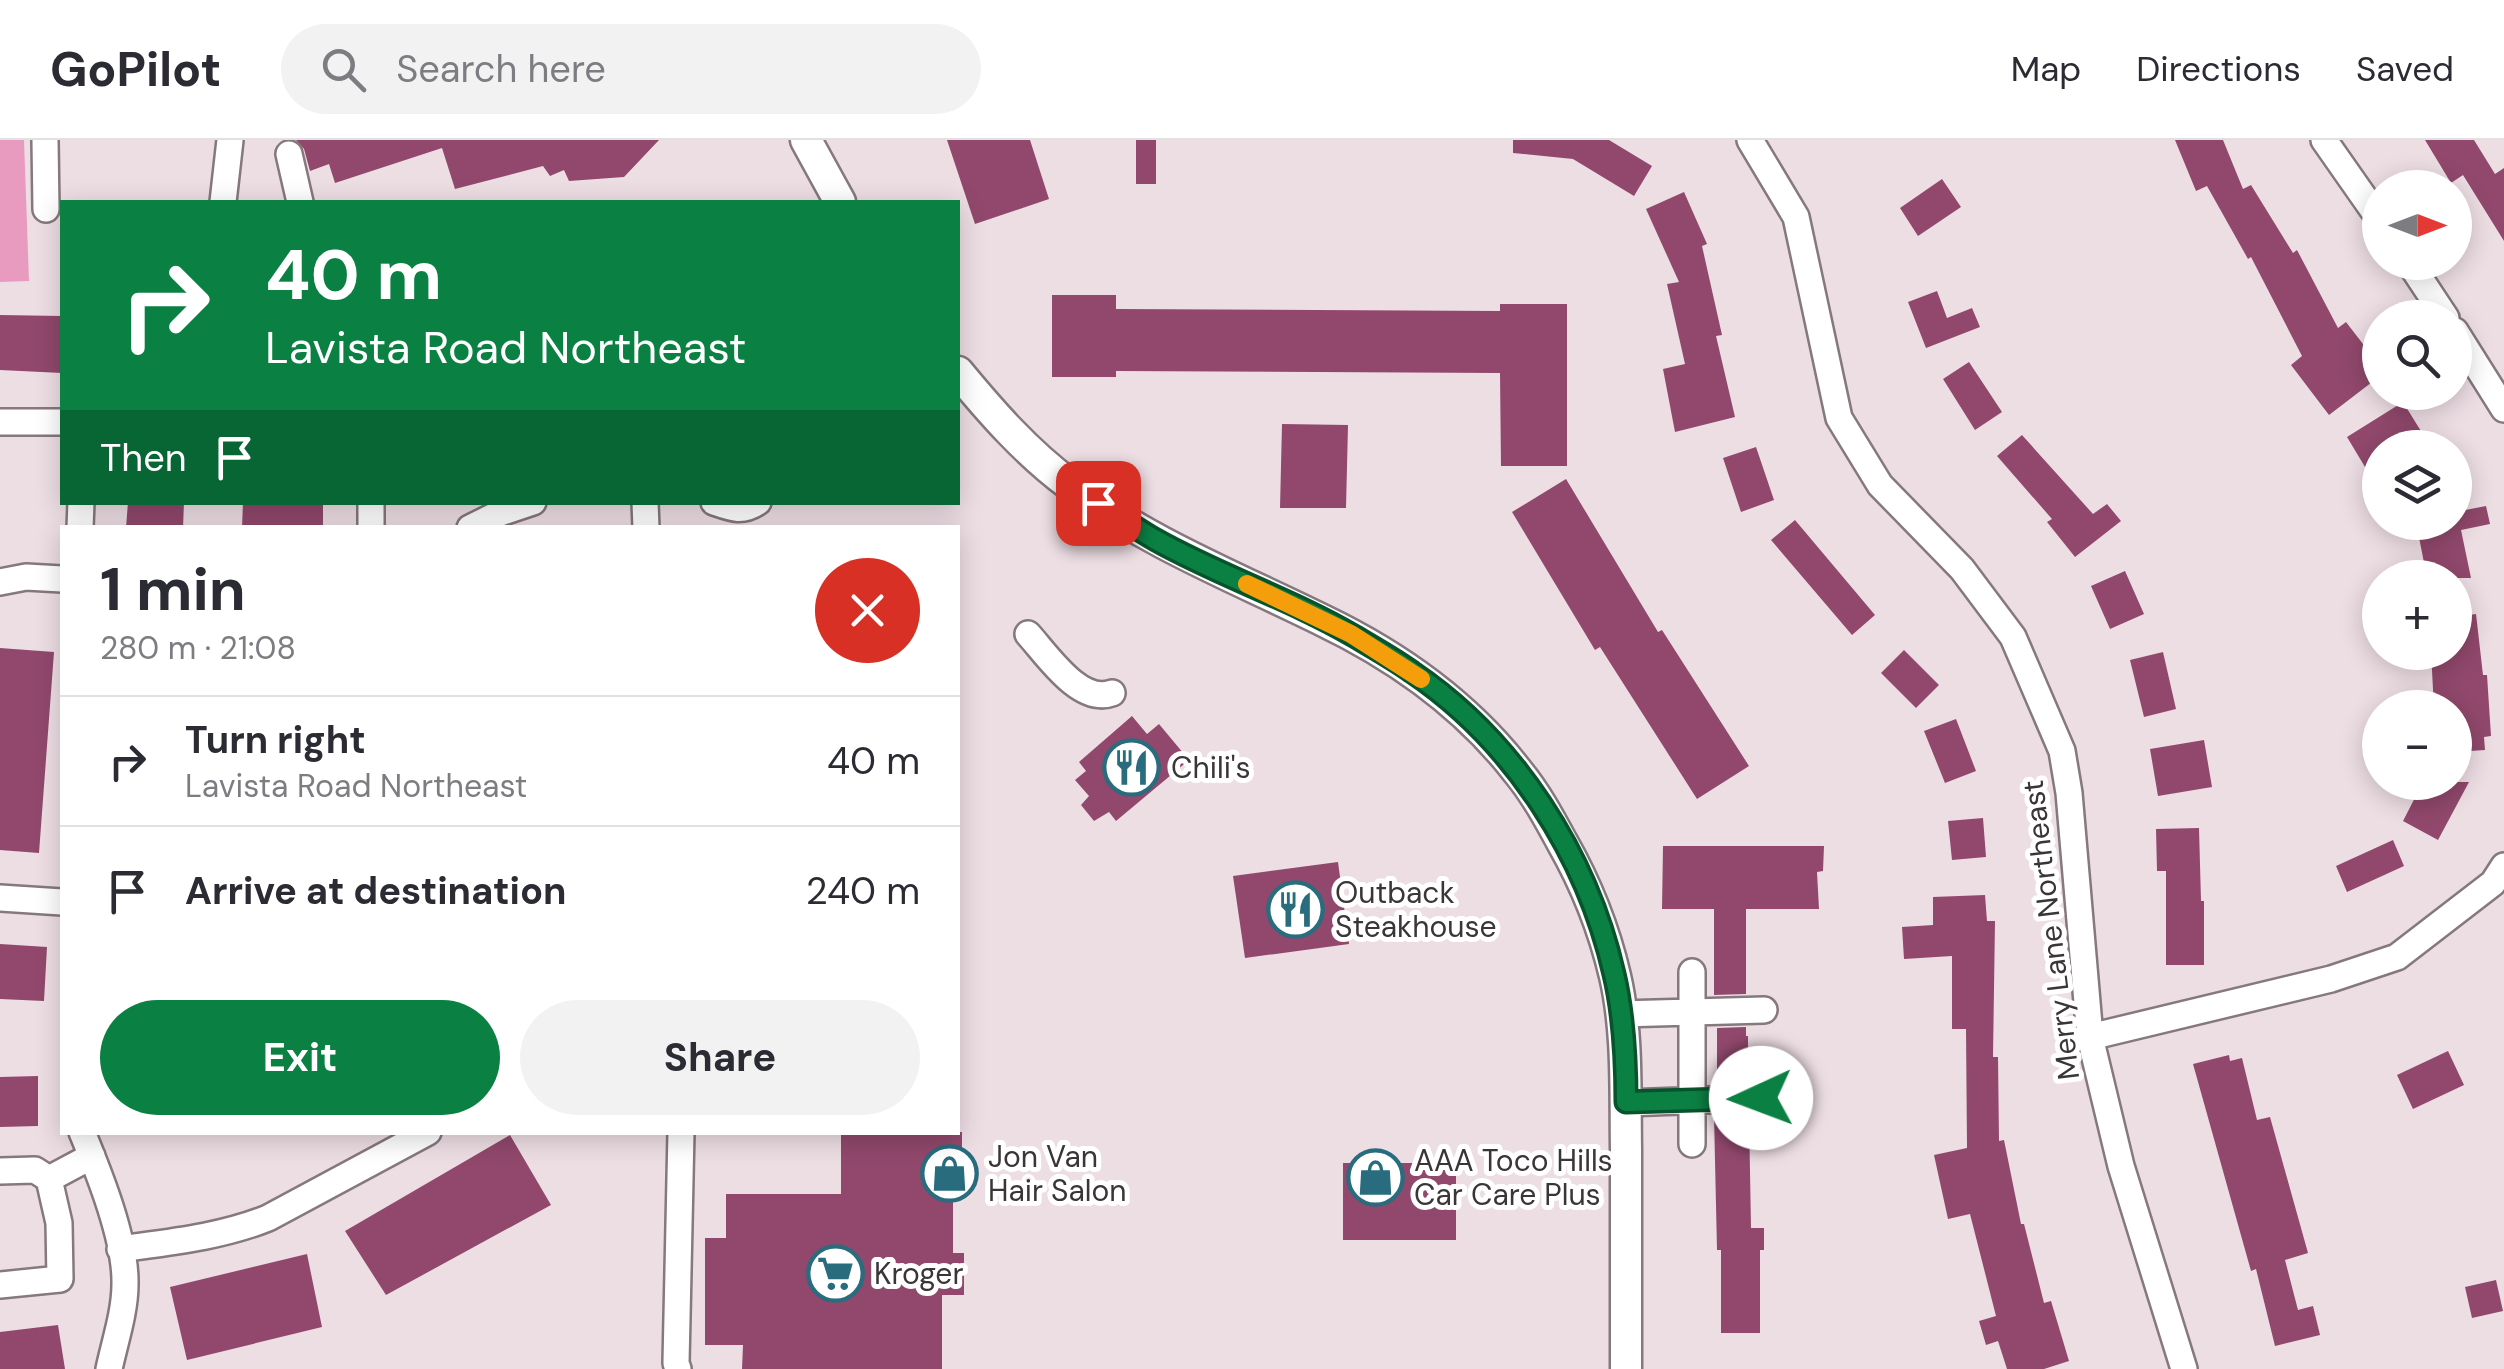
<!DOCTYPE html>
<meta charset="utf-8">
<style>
body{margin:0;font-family:"DM Sans",sans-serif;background:#f2f2f3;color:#2b2b33;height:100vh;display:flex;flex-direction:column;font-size:38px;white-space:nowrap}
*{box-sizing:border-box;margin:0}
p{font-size:32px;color:#7c7c81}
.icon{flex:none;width:55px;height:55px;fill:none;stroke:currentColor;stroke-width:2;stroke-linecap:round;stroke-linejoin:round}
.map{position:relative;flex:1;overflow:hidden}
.details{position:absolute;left:60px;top:385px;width:900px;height:610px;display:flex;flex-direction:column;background:#fff;border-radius:0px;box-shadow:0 5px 25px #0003}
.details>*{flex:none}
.hud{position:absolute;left:60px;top:60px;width:900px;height:305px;border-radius:0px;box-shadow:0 5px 25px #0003;background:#0b8043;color:#fff;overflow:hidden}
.needle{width:65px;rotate:90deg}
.controls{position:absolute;left:2362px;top:30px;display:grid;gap:20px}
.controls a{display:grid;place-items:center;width:110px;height:110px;border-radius:50%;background:#fff;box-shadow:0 5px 25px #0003;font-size:50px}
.pin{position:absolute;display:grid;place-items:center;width:85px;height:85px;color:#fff;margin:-42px;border-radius:20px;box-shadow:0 5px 15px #0006}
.me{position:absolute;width:110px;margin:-55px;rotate:268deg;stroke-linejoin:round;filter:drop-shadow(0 0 8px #0008)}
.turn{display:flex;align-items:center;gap:35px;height:210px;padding:0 40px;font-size:45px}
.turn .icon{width:130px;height:130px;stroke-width:2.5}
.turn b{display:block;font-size:70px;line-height:85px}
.then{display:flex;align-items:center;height:95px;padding:0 40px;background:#0003;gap:20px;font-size:38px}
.round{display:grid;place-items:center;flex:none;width:105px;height:105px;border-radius:52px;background:#f2f2f3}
.head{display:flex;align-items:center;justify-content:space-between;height:170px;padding:0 40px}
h1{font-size:60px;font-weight:700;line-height:75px}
.primary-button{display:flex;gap:20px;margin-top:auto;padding:20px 40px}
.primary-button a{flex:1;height:115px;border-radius:60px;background:#0b8043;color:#fff;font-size:40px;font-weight:700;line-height:115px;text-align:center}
.primary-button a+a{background:#f2f2f3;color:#2b2b33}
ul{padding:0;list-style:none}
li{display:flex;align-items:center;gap:30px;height:130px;padding:0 40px;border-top:2px solid #e1e1e2}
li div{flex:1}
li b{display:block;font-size:38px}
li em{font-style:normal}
header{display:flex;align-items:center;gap:60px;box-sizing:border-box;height:140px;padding:0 50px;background:#fff;border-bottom:2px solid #e1e1e2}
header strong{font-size:48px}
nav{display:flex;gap:55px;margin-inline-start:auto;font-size:35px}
.search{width:700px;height:90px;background:#f2f2f3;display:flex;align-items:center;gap:25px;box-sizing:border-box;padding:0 35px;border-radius:55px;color:#7c7c81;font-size:38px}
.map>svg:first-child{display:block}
.green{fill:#e99bbf}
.building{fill:#91486c}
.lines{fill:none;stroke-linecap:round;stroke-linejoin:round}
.minor-casing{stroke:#85787e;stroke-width:30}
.major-casing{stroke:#85787e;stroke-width:35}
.minor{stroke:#fff;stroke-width:25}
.major{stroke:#fff;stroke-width:30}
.route-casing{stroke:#07532c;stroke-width:25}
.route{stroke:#0b8043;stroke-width:18}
.slow{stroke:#f59e0b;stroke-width:18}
.labels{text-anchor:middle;stroke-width:10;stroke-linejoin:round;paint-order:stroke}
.poi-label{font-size:30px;fill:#3a3537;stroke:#fff;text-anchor:start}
.street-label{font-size:30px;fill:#3a3537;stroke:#fff}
</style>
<header>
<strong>GoPilot</strong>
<div class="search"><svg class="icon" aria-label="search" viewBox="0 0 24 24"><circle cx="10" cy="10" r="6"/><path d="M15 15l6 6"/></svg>Search here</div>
<nav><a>Map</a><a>Directions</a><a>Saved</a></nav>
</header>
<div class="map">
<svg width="2504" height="1229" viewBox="0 0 2504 1229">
<rect width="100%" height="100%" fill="#eddee4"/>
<path class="green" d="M0,0H24L29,141L0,142Z"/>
<path class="building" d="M296,0H659L624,37L569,41L564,30L550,36L543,26L455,49L442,8L335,43L329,24L310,31L304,9Z
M947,0H1030L1049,59L975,84Z
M1136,0H1156V44H1136Z
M1513,0H1609L1652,26L1634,56L1573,19L1513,13Z
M2175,0H2223L2243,49L2251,45L2293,113L2297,110L2338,188L2346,182L2380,226V236L2329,275L2291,225L2302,216L2251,117L2248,119L2207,46L2196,51Z
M2425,0H2474L2495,34L2504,28V101L2463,35L2451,43Z
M1942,39L1961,67L1918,96L1900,68Z
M1684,52L1707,104L1702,106L1722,195L1716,196L1735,277L1675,292L1663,229L1685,224L1667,144L1679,142L1646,69Z
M1937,151L1947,178L1972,168L1980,187L1926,208L1908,162Z
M1052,155H1116V169L1500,171V164H1567V326H1501L1500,233L1116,231V237H1052Z
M0,175L62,176V233L0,230Z
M1969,222L2002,272L1975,290L1943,239Z
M2403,262L2424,296L2404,308H2380V352L2347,297Z
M1282,284L1348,285L1346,368H1280Z
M2022,295L2093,374L2107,364L2121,381L2075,417L2047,382L2052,379L1997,316Z
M1756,307L1774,360L1741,372L1723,318Z
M1566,339L1658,492L1662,490L1749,626L1697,659L1600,507L1595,510L1512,372Z
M128,362H184L183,388H126Z
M243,362H323V388H242Z
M2486,366L2490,384L2461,390L2471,438H2427L2416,382H2455V372Z
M1795,380L1875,475L1852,495L1771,400Z
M2125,431L2144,474L2110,489L2091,446Z
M2476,474L2483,535H2487L2491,596L2484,597L2485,610L2455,612V568H2434L2431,512H2455V477Z
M0,508L54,512L39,713L0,710Z
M1904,510L1939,545L1916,568L1881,533Z
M2163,512L2176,569L2144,577L2130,520Z
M1132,576L1147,594L1159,584L1189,620L1116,681L1109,672L1094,681L1081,665L1089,656L1075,640L1086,631L1079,622Z
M1956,579L1976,631L1945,643L1924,591Z
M2204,600L2212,647L2158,656L2150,609Z
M2423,642H2469L2438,700L2403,681Z
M1983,678L1986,717L1952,720L1948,681Z
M2199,688L2201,761H2204V825H2166V731H2157L2156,689Z
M2393,700L2404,726L2347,752L2336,726Z
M1663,706H1824L1823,731L1817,732L1819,769H1746V854L1714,855V769H1662Z
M1338,722L1349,804L1245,818L1233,736Z
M1985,755L1987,781H1995L1993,917H1998L1999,1001L2004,1000L2021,1084H2024L2044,1163L2051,1161L2069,1221L2044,1229H2007L1998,1201L1986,1205L1979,1181L1996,1176L1970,1074L1948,1079L1934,1015L1967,1008L1966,889H1952V816L1904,819L1902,787L1933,785V757Z
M0,804L47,807L44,861L0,859Z
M1746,887V896H1748V942L1717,943V888Z
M2448,911L2464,945L2413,969L2397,935Z
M2229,915L2230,921L2242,918L2257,980L2270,977L2308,1113L2285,1120L2298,1170L2313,1166L2320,1195L2275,1206L2256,1129L2251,1131L2193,924Z
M38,936V986L0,987V937Z
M1749,975L1751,1088H1764V1110H1760V1193H1721V1110H1717L1714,976Z
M841,992H962V1054H953V1113H964V1155H942V1229H742L743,1205H705V1098H726V1054H841Z
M510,995L551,1065L386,1155L345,1091Z
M1343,1023H1456V1100H1343Z
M307,1114L322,1187L187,1220L170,1147Z
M2496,1140L2503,1171L2472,1178L2465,1147Z
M58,1185L65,1229H0V1192Z"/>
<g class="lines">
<defs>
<path id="minor" d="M45,0L46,69
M1750,0L1796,77L1839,278L1880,345L1962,429L2013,497L2062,611L2069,653L2090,897L2121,1026L2184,1229
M2324,0L2380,80
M289,14L300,62
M223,62L230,0
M2409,122L2446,178
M2455,191L2504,269
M0,282H62
M645,362L646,388
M714,362C731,368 742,373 758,362
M80,388L81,362
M371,388V362
M470,388L500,373L533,362
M0,442L26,437L62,439
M1028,494C1047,515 1080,565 1112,553
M0,758L62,762
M1692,832V1004
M1620,874L1764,870
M2090,897L2331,839L2397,817L2493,743L2504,726
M1626,963L1761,958
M82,992C99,1033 126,1100 125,1144C125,1172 115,1201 109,1229
M0,1031L35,1030L49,1039L92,1016
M120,1109C170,1102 221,1097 268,1078L428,992
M0,1145L60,1139L59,1083L49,1039
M678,1229L676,1223L681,992"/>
<path id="major" d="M806,0L840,62
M958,232C991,272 1026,312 1069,344C1146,402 1237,438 1322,480C1397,516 1467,566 1518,632C1536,654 1549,678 1562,702C1586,744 1604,789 1615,836C1628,892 1625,952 1626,1009C1626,1083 1626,1156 1626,1229"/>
</defs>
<use href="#minor" class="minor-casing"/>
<use href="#major" class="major-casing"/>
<use href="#minor" class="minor"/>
<use href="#major" class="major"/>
</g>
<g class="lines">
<defs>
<path id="route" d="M1098,363C1118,375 1136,389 1156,400C1220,436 1291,459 1354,496C1374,508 1394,519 1412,532C1514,601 1587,715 1614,834C1624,876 1626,920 1626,962L1761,958"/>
</defs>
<use href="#route" class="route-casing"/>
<use href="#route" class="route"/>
<path class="slow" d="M1247,444L1351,494L1421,539"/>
</g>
<defs>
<symbol id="restaurant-ring" viewBox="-11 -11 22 22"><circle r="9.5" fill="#fff" stroke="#286c7d" stroke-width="1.5"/><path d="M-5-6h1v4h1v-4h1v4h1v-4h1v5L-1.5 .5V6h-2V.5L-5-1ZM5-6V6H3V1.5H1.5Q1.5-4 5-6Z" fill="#286c7d"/></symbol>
<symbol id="shop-ring" viewBox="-11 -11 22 22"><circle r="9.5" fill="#fff" stroke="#286c7d" stroke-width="1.5"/><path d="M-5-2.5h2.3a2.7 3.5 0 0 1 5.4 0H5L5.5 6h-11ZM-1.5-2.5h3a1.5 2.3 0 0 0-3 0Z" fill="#286c7d"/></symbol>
<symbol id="supermarket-ring" viewBox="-11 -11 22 22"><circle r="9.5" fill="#fff" stroke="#286c7d" stroke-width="1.5"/><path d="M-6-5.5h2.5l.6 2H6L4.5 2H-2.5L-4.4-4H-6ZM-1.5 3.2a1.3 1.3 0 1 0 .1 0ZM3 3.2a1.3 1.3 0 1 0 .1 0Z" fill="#286c7d"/></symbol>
</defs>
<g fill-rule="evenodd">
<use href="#restaurant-ring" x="1100" y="596" width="63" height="63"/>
<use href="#restaurant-ring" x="1264" y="738" width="63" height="63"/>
<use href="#shop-ring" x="918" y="1002" width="63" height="63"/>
<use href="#shop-ring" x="1344" y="1006" width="63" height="63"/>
<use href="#supermarket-ring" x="804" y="1102" width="63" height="63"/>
</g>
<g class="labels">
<g class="poi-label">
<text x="1171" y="638">Chili's</text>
<text x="1335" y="763">Outback<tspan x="1335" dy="34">Steakhouse</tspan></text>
<text x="988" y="1027">Jon Van<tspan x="988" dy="34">Hair Salon</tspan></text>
<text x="1414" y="1031">AAA Toco Hills<tspan x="1414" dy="34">Car Care Plus</tspan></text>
<text x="874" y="1144">Kroger</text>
</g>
<g class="street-label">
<text transform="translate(2051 790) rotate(-97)" y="10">Merry Lane Northeast</text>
</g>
</g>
</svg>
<div class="controls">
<a><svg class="needle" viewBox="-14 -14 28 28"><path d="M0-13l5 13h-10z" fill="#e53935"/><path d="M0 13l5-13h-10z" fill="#7c7c81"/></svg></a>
<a><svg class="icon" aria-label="search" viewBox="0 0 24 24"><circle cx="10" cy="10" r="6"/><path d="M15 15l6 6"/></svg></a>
<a><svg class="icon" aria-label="layers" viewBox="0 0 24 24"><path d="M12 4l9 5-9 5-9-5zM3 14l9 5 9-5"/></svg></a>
<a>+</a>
<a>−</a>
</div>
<div class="pin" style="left:1098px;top:363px;background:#d93025"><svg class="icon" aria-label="arrive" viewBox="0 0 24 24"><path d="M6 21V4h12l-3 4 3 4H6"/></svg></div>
<svg class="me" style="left:1761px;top:958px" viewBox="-20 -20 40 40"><circle r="19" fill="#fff"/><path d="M0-13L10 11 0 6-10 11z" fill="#0b8043"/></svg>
<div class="hud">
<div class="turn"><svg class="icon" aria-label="right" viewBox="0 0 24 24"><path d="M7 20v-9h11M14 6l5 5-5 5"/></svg><div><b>40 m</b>Lavista Road Northeast</div></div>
<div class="then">Then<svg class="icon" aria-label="arrive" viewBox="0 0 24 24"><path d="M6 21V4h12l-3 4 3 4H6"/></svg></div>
</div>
<section class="details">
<div class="head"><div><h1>1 min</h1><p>280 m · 21:08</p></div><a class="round" style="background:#d93025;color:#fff"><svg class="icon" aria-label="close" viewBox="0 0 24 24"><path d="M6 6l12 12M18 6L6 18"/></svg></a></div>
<ul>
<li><svg class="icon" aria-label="right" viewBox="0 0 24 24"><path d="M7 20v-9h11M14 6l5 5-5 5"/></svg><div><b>Turn right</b><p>Lavista Road Northeast</p></div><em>40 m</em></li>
<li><svg class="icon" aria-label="arrive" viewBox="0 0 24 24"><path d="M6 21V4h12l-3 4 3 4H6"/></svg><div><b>Arrive at destination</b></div><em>240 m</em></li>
</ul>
<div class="primary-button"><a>Exit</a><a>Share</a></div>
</section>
</div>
